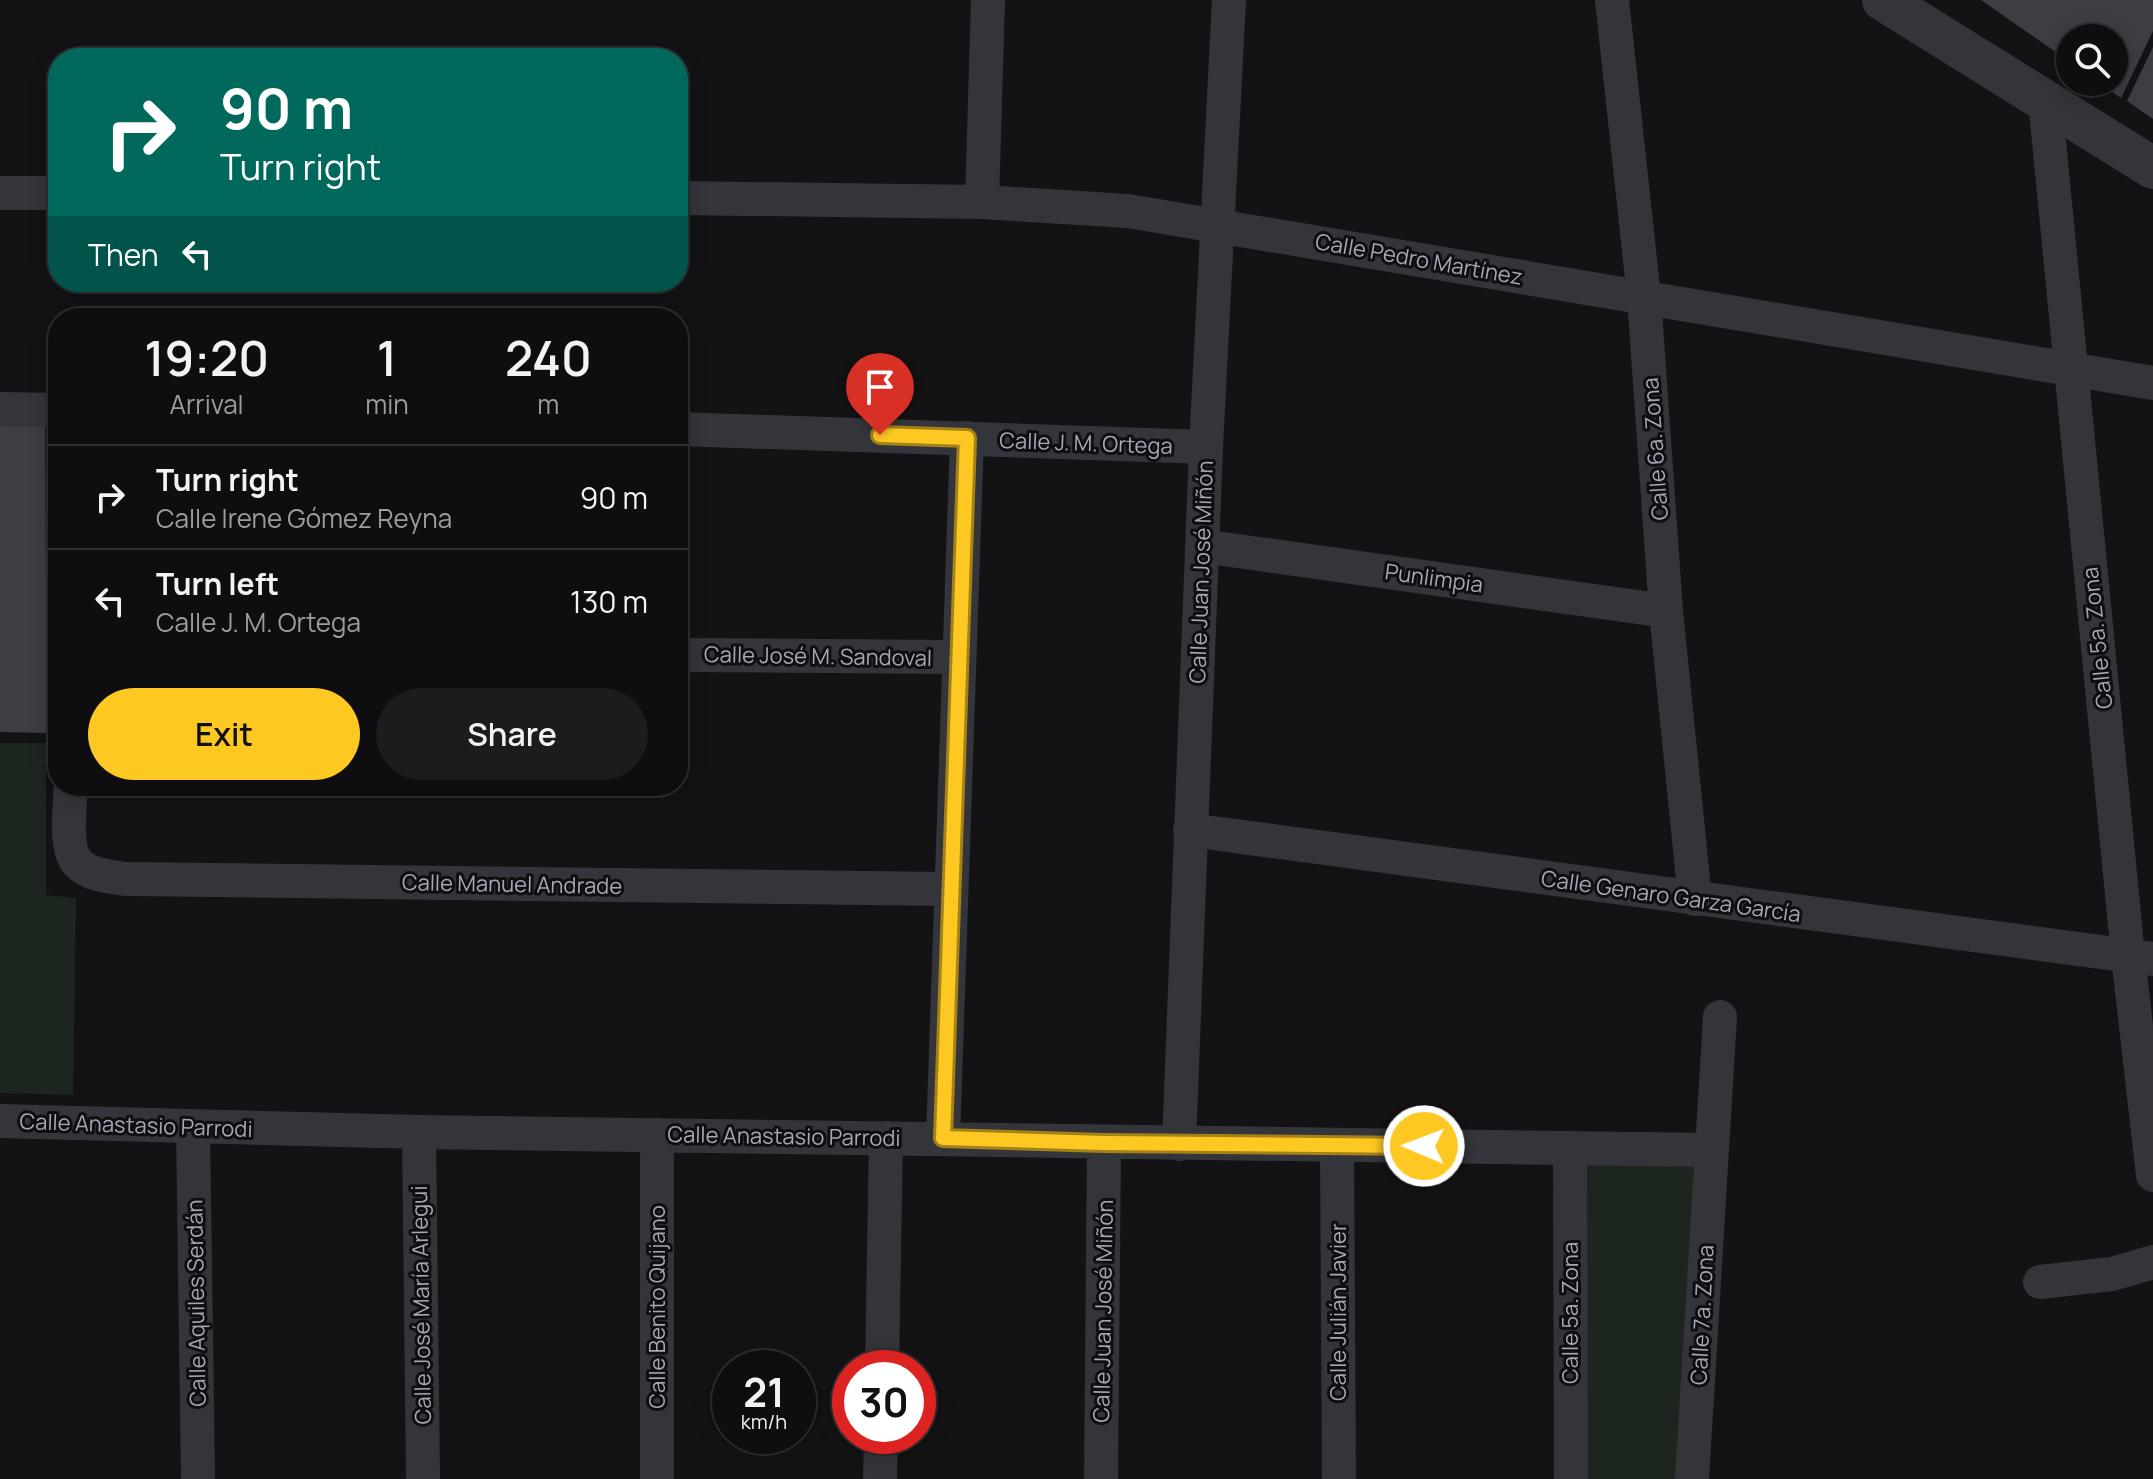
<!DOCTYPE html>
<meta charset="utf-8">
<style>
body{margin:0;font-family:Manrope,sans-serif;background:#1c1c1e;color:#f1f3f6;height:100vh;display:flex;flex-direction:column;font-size:30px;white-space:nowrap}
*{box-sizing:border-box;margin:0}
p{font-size:26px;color:#9b9c9f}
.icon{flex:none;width:44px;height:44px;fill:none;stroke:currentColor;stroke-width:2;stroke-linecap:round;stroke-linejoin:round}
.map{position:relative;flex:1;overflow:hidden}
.side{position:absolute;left:48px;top:308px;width:640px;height:488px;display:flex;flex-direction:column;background:#0e0e10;border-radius:32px;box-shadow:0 4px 20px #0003,0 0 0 2px #2e2e30}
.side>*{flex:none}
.guide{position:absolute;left:48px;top:48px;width:640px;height:244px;border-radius:32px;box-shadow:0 4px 20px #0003,0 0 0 2px #2e2e30;background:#00695c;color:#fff;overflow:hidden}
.fabs{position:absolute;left:2056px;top:24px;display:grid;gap:16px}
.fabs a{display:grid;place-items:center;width:72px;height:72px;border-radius:50%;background:#0e0e10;box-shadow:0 4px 20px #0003,0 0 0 2px #2e2e30;font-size:40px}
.speed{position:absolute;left:712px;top:1350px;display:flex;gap:16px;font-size:40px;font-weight:700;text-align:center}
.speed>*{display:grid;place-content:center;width:104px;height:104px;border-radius:50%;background:#0e0e10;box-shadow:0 4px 20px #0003,0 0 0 2px #2e2e30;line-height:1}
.speed small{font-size:20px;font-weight:400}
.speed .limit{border:12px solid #d22;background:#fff;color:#111}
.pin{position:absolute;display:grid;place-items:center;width:68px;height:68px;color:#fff;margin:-82px -34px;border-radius:50% 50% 50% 0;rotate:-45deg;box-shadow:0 0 8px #0007}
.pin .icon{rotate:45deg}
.me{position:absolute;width:88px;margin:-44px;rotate:271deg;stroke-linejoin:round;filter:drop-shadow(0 0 6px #0008)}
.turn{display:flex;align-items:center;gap:28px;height:168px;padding:0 40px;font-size:36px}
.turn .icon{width:104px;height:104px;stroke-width:2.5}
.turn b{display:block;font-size:56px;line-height:68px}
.then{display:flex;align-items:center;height:76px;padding:0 40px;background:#0003;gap:16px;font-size:30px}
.eta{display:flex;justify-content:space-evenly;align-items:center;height:136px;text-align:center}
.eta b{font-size:48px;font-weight:600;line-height:56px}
.button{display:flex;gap:16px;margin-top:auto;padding:16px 40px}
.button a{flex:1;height:92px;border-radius:48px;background:#fec823;color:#111;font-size:32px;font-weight:600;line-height:92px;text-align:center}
.button a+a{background:#1c1c1e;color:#f1f3f6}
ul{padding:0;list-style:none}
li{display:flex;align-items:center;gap:24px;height:104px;padding:0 40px;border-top:2px solid #2e2e30}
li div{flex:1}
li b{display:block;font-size:30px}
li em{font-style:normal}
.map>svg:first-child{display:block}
.green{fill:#1d251f}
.building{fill:#3e3d43}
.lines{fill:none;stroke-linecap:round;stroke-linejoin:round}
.minor{stroke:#34353a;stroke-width:34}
.tertiary{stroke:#34353a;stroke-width:42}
.route-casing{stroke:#a58217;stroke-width:20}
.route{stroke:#fec823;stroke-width:14}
.labels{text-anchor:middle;stroke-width:6;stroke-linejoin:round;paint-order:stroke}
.street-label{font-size:22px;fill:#a4a8b7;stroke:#0f0e10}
</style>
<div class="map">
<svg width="2153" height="1479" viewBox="0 0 2153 1479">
<rect width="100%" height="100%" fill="#131315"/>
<path class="green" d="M0,743H46V895L76,898L73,1095L0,1093Z
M1570,1148L1712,1150L1692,1479H1571Z"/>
<path class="building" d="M1981,0H2153V31L2121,98L2098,82H2114V38H2070V62Z
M2153,47V119L2127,101Z
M0,422H45L47,733L0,732Z"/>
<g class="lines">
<path class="minor" d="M1612,0L1644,297L1666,611L1695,899
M2045,100L2128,956L2153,1175
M0,193H58
M678,198L982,202L1128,211L2153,383
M982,202L988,0
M0,409L58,410
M678,429L1206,447
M1202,546L1666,611
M678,655L958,657
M71,786C70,805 64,849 78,863C89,876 112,877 127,879L950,889
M1190,830L2153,959
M0,1121L419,1132L1712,1150
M193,1128L198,1479
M419,1132L423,1479
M943,1138L967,438
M1179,1144L1206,447L1229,0
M1337,1145L1339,1479
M1570,1148L1571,1479
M2040,1282L2112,1274L2153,1262
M882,1368L886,1138
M657,1479V1135
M880,1479L881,1436
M1101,1479L1104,1143
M1692,1479L1720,1017"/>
<path class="tertiary" d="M1883,0L2153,168"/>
</g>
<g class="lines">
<defs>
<path id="route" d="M880,435L967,438L943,1138L1104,1143L1424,1146"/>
</defs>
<use href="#route" class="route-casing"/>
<use href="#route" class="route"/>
</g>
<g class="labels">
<g class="street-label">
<text transform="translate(1419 259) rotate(10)" y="8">Calle Pedro Martínez</text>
<text transform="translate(1086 443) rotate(2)" y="8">Calle J. M. Ortega</text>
<text transform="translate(1655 449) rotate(-94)" y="8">Calle 6a. Zona</text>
<text transform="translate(1201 572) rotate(-88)" y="8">Calle Juan José Miñón</text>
<text transform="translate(1434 578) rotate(8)" y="8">Punlimpia</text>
<text transform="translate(2097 638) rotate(-96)" y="8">Calle 5a. Zona</text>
<text transform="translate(818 656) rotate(1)" y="8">Calle José M. Sandoval</text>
<text transform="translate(512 884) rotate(1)" y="8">Calle Manuel Andrade</text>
<text transform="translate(1671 896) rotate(8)" y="8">Calle Genaro Garza García</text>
<text transform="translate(136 1125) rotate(2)" y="8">Calle Anastasio Parrodi</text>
<text transform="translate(784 1136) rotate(1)" y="8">Calle Anastasio Parrodi</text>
<text transform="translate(196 1303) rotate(-91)" y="8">Calle Aquiles Serdán</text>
<text transform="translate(421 1305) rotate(-91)" y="8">Calle José María Arlegui</text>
<text transform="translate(657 1307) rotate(-90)" y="8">Calle Benito Quijano</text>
<text transform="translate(1103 1311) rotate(-89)" y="8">Calle Juan José Miñón</text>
<text transform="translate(1338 1312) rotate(-90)" y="8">Calle Julián Javier</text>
<text transform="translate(1570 1313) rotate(-90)" y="8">Calle 5a. Zona</text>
<text transform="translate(1702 1315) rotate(-87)" y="8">Calle 7a. Zona</text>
</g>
</g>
</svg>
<div class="fabs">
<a><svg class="icon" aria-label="search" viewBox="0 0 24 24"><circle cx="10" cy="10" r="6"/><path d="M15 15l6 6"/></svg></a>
</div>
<div class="speed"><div>21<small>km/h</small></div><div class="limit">30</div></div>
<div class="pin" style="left:880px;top:435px;background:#d93025"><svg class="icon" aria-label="arrive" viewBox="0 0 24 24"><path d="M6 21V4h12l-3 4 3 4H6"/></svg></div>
<svg class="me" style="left:1424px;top:1146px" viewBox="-20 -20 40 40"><circle r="17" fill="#fec823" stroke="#fff" stroke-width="3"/><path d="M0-11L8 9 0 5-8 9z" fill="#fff"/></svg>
<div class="guide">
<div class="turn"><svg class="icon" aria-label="right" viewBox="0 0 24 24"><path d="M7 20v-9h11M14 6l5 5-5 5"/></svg><div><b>90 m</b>Turn right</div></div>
<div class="then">Then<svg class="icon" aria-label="left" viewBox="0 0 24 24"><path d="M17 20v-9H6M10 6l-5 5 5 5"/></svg></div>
</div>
<section class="side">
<div class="eta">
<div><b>19:20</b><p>Arrival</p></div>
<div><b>1</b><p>min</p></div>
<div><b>240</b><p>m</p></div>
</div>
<ul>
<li><svg class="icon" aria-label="right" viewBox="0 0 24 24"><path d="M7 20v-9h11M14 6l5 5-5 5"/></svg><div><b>Turn right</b><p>Calle Irene Gómez Reyna</p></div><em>90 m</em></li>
<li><svg class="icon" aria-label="left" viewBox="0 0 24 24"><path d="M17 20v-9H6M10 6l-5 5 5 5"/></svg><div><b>Turn left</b><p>Calle J. M. Ortega</p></div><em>130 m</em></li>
</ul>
<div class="button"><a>Exit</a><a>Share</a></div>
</section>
</div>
